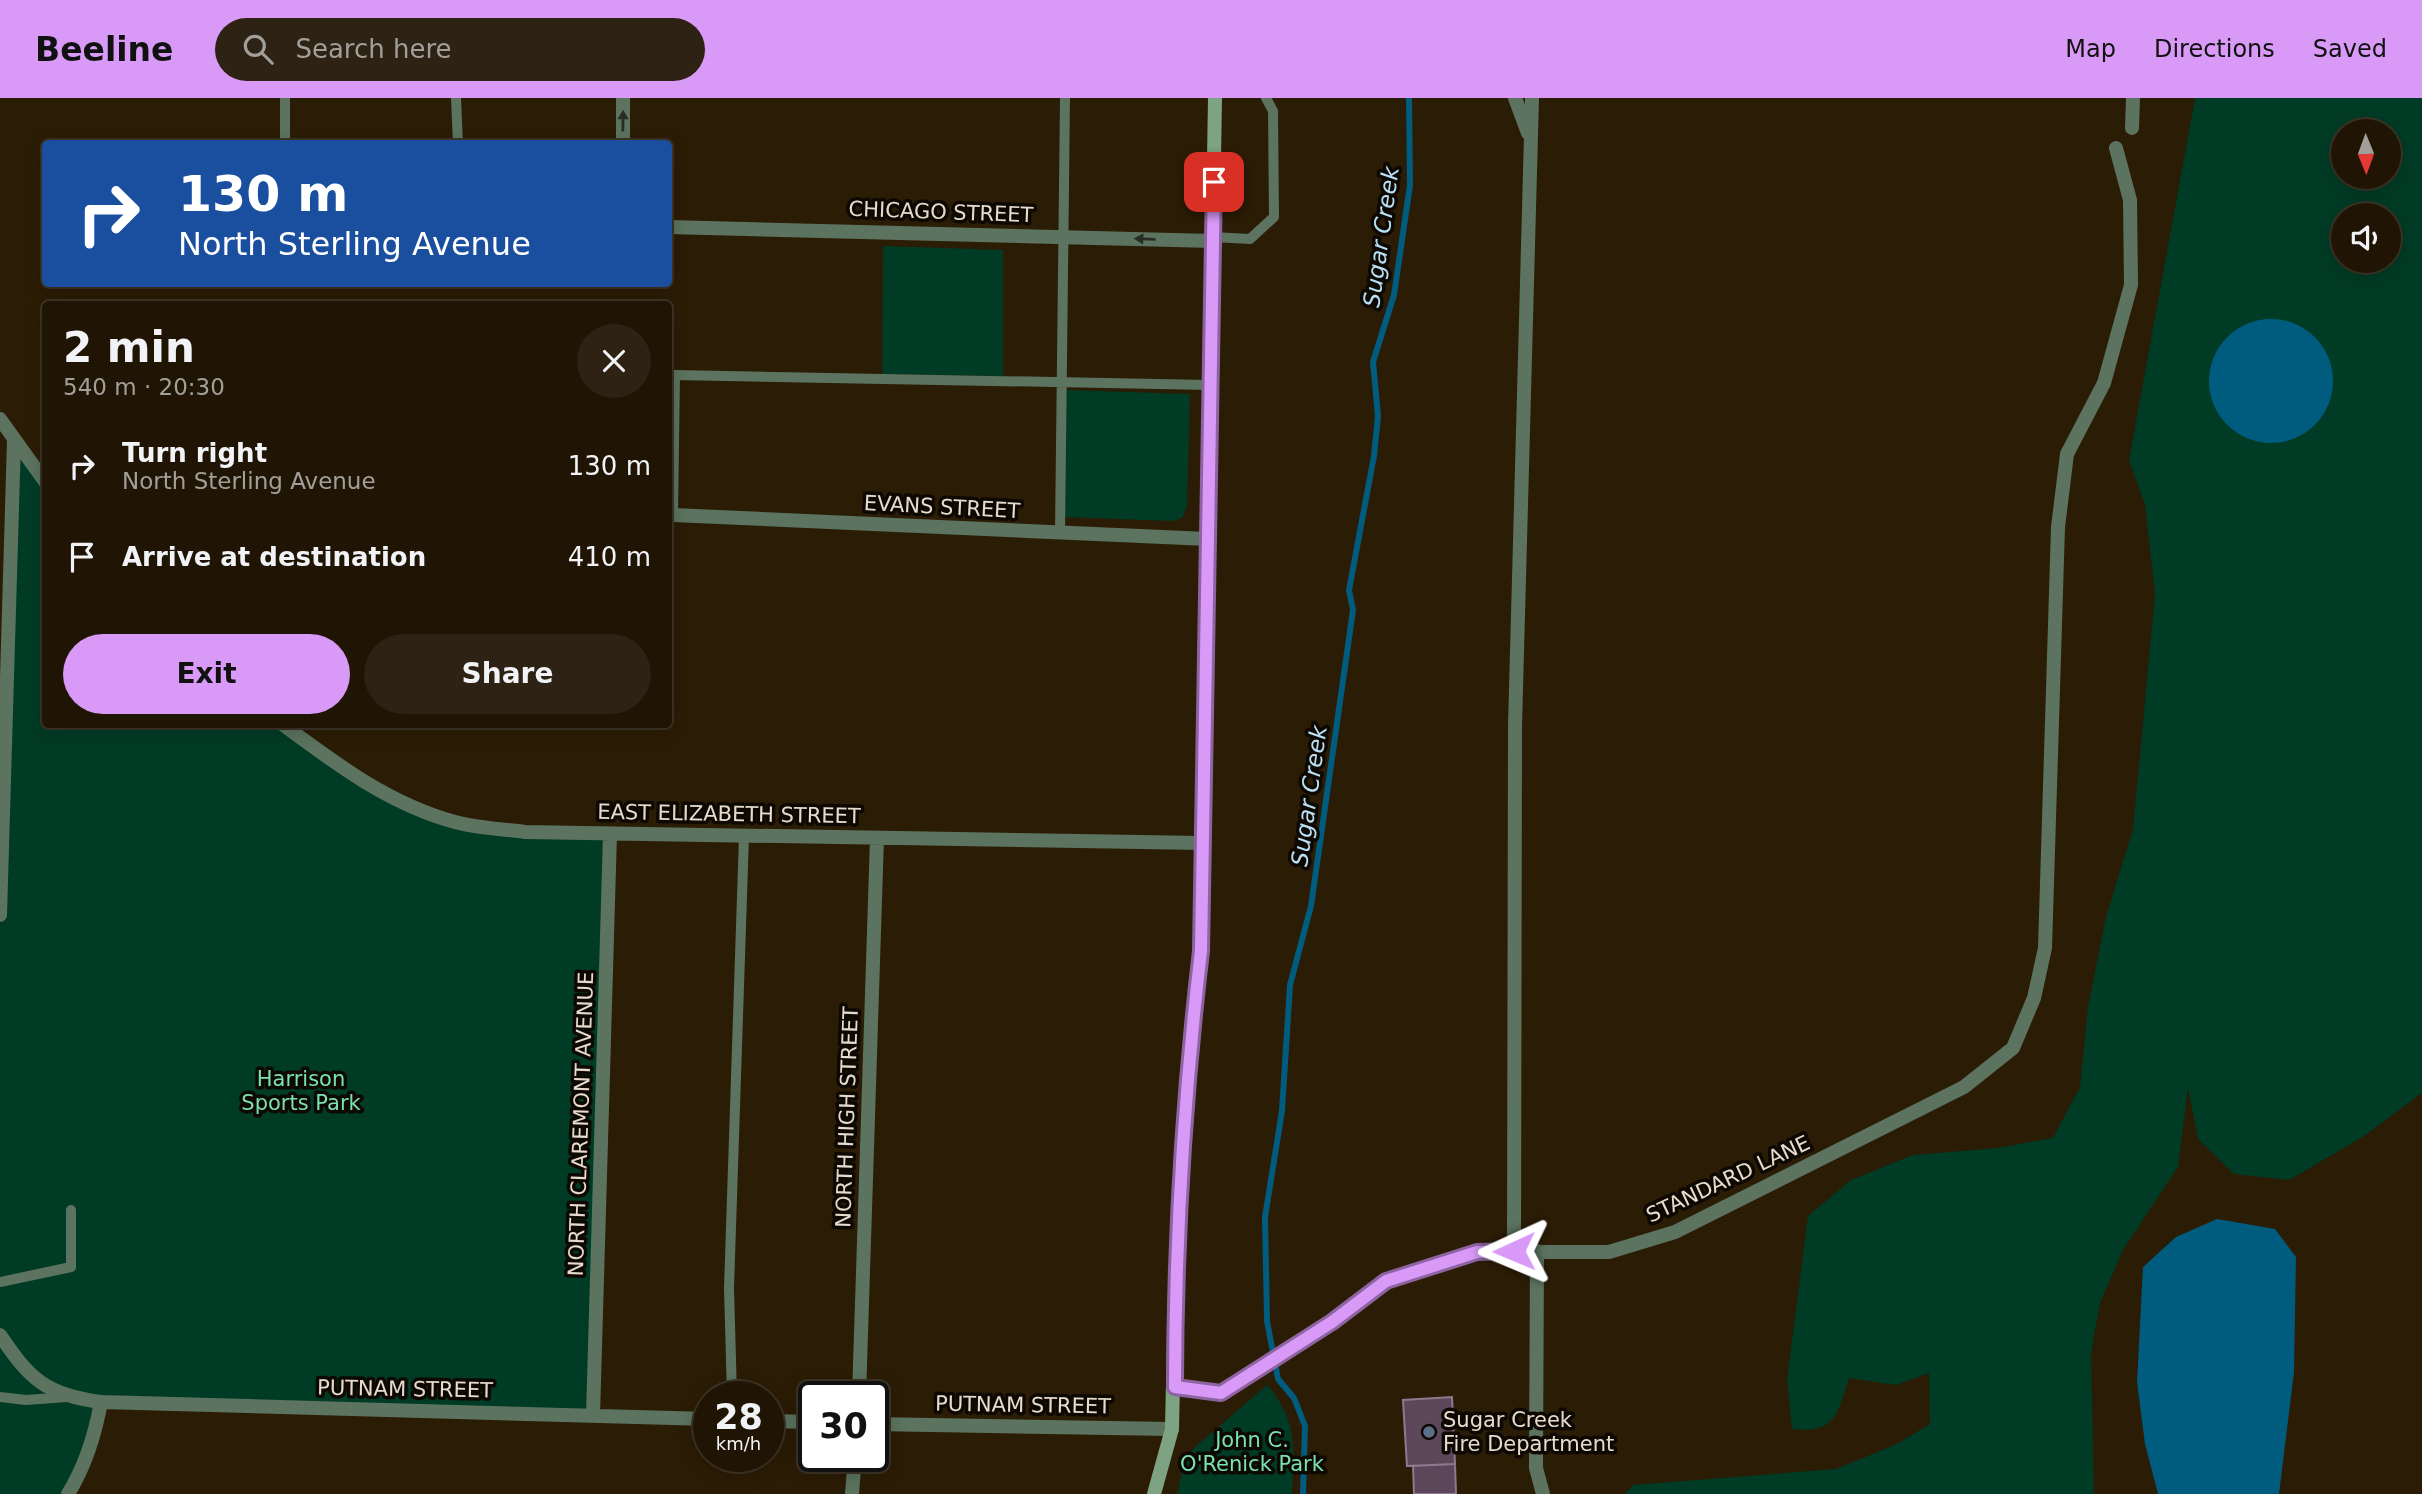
<!DOCTYPE html>
<meta charset="utf-8">
<style>
body{margin:0;font-family:"DejaVu Sans",sans-serif;background:#2d2213;color:#f1f3f6;height:100vh;display:flex;flex-direction:column;font-size:26px;white-space:nowrap}
*{box-sizing:border-box;margin:0}
p{font-size:23px;color:#a29f9a}
.icon{flex:none;width:38px;height:38px;fill:none;stroke:currentColor;stroke-width:2;stroke-linecap:round;stroke-linejoin:round}
.map{position:relative;flex:1;overflow:hidden}
.details{position:absolute;left:42px;top:203px;width:630px;height:427px;display:flex;flex-direction:column;background:#201504;border-radius:7px;box-shadow:0 4px 18px #0003,0 0 0 2px #3d3426}
.details>*{flex:none}
.top-card{position:absolute;left:42px;top:42px;width:630px;height:147px;border-radius:7px;box-shadow:0 4px 18px #0003,0 0 0 2px #3d3426;background:#1a4fa0;color:#fff;overflow:hidden}
.needle{width:46px;rotate:179deg}
.fabs{position:absolute;left:2331px;top:21px;display:grid;gap:14px}
.fabs a{display:grid;place-items:center;width:70px;height:70px;border-radius:50%;background:#201504;box-shadow:0 4px 18px #0003,0 0 0 2px #3d3426;font-size:35px}
.speed{position:absolute;left:693px;top:1283px;display:flex;gap:14px;font-size:35px;font-weight:700;text-align:center}
.speed>*{display:grid;place-content:center;width:91px;height:91px;border-radius:50%;background:#201504;box-shadow:0 4px 18px #0003,0 0 0 2px #3d3426;line-height:1}
.speed small{font-size:18px;font-weight:400}
.speed .limit{border:4px solid #111;border-radius:10px;background:#fff;color:#111}
.pin{position:absolute;display:grid;place-items:center;width:60px;height:60px;color:#fff;margin:-30px;border-radius:14px;box-shadow:0 4px 10px #0006}
.me{position:absolute;width:77px;margin:-38px;rotate:269deg;stroke-linejoin:round;filter:drop-shadow(0 0 5px #0008)}
.turn{display:flex;align-items:center;gap:24px;height:147px;padding:0 21px;font-size:32px}
.turn .icon{width:91px;height:91px;stroke-width:2.5}
.turn b{display:block;font-size:49px;line-height:60px}
.round{display:grid;place-items:center;flex:none;width:74px;height:74px;border-radius:37px;background:#2d2213}
.headline{display:flex;align-items:center;justify-content:space-between;height:119px;padding:0 21px}
h1{font-size:42px;font-weight:700;line-height:52px}
.primary-button{display:flex;gap:14px;margin-top:auto;padding:14px 21px}
.primary-button a{flex:1;height:80px;border-radius:42px;background:#d99af7;color:#111;font-size:28px;font-weight:700;line-height:80px;text-align:center}
.primary-button a+a{background:#2d2213;color:#f1f3f6}
ul{padding:0;list-style:none}
li{display:flex;align-items:center;gap:21px;height:91px;padding:0 21px}
li div{flex:1}
li b{display:block;font-size:26px}
li em{font-style:normal}
header{display:flex;align-items:center;gap:42px;box-sizing:border-box;height:98px;padding:0 35px;background:#d99af7;color:#111}
header strong{font-size:33px}
nav{display:flex;gap:38px;margin-inline-start:auto;font-size:24px}
.search{width:490px;height:63px;background:#2d2213;display:flex;align-items:center;gap:18px;box-sizing:border-box;padding:0 24px;border-radius:38px;color:#a29f9a;font-size:26px}
.map>svg:first-child{display:block}
.green{fill:#003b25;fill-rule:evenodd}
.water{fill:#005c7f}
.lines{fill:none;stroke-linecap:round;stroke-linejoin:round}
.stream{stroke:#005c7f;stroke-width:6}
.building{fill:#5c475a;stroke:#90788e;stroke-width:2}
.service{stroke:#5b735f;stroke-width:10}
.minor{stroke:#5b735f;stroke-width:14}
.secondary{stroke:#7da383;stroke-width:14}
.oneway{fill:#292d23}
.route-casing{stroke:#8d64a1;stroke-width:18}
.route{stroke:#d99af7;stroke-width:12}
.service-dot{fill:#5c6f8a;stroke:#0e0802;stroke-width:2.5}
.labels{text-anchor:middle;stroke-width:7;stroke-linejoin:round;paint-order:stroke}
.street-label{font-size:21px;fill:#e6dcce;stroke:#0e0802}
.park-label{font-size:21px;fill:#79e2b0;stroke:#0e0802}
.poi-label{font-size:21px;fill:#e6dcce;stroke:#0e0802;text-anchor:start}
.water-label{font-size:23px;font-style:italic;fill:#bae0f5;stroke:#0e0802}
</style>
<header>
<strong>Beeline</strong>
<div class="search"><svg class="icon" aria-label="search" viewBox="0 0 24 24"><circle cx="10" cy="10" r="6"/><path d="M15 15l6 6"/></svg>Search here</div>
<nav><a>Map</a><a>Directions</a><a>Saved</a></nav>
</header>
<div class="map">
<svg width="2422" height="1396" viewBox="0 0 2422 1396">
<rect width="100%" height="100%" fill="#2b1c05"/>
<path class="green" d="M2195,0H2422V995L2364,1038L2289,1082L2234,1076L2198,1041L2188,990L2178,1069L2123,1152L2100,1205L2091,1255L2094,1396H1625L1633,1387L1836,1371L1897,1346L1930,1326L1929,1275L1896,1287L1849,1280C1837,1316 1836,1336 1792,1331L1787,1282L1808,1118L1851,1082L1913,1057L1998,1050L2053,1040L2080,989L2088,909L2106,819L2133,731L2155,496L2145,407L2129,362ZM2343,33H2389V79H2343ZM2343,117H2389V163H2343Z
M883,148L1003,152V278L882,276Z
M1064,292L1190,296L1187,408L1182,420L1172,423L1061,419Z
M14,342L45,385L46,626L282,627L356,680L456,724L610,736L593,1317L101,1304L68,1396H0V829Z
M1267,1287C1298,1322 1294,1351 1292,1396H1177L1185,1362L1195,1349Z"/>
<path class="water" d="M2209 283a62 62 0 1 1 124 0a62 62 0 1 1-124 0Z
M2217,1121L2275,1131L2296,1159L2294,1274L2279,1396H2158L2145,1346L2137,1284L2143,1169L2176,1139Z"/>
<g class="lines">
<path class="stream" d="M1303,1396L1305,1328L1294,1300L1278,1281L1267,1223L1265,1119L1282,1013L1290,887L1311,808L1353,512L1349,492L1374,358L1378,318L1373,264L1394,197L1410,87L1409,0"/>
</g>
<path class="building" d="M1452,1299L1455,1366L1407,1368L1403,1302Z
M1455,1366L1456,1396H1414L1413,1368Z"/>
<g class="lines">
<path class="service" d="M456,0L458,46
M285,46V0
M1213,139L1250,141L1274,119L1273,13L1266,0
M673,417L675,277L1210,287
M1060,435L1065,0
M0,1184L71,1169V1112
M732,1298L729,1190L744,738
M0,1299L26,1302L67,1299"/>
<path class="minor" d="M1515,0L1528,35
M2132,30L2133,0
M623,46V0
M668,129L1213,143
M0,321L46,385
M673,417L1208,441
M282,626C336,666 389,706 455,724C477,730 502,731 525,734L1203,745
M0,817L14,342
M1514,1153L1515,628L1532,0
M1537,1153L1536,1370L1543,1396
M0,1237C30,1282 47,1297 101,1304L709,1321
M1175,1289L1221,1295L1332,1224L1386,1183L1436,1166L1477,1154H1609L1675,1134L1964,989L2013,950L2034,900L2045,850L2058,429L2067,356L2104,285L2131,187L2130,102L2116,50
M859,1298L877,740
M593,1317L610,736
M768,1323L814,1324
M873,1326L1172,1331
M68,1396C86,1367 95,1337 101,1304
M852,1396L855,1358"/>
<path class="secondary" d="M1154,1396L1172,1331L1175,1190L1192,924L1201,853L1215,0"/>
</g>
<defs><path id="oneway-solid" d="M-6-.8H1V-3.2L6.5 0L1 3.2V.8H-6Z" transform="scale(1.75)"/></defs>
<g class="oneway">
<use href="#oneway-solid" transform="translate(623 23) rotate(-89)"/>
<use href="#oneway-solid" transform="translate(1145 141) rotate(-178)"/>
</g>
<g class="lines">
<defs>
<path id="route" d="M1214,84L1201,853C1184,997 1175,1144 1175,1289L1221,1295L1332,1224L1386,1183L1477,1154L1514,1153"/>
</defs>
<use href="#route" class="route-casing"/>
<use href="#route" class="route"/>
</g>
<circle class="service-dot" cx="1429" cy="1334" r="7"/>
<g class="labels">
<g class="street-label">
<text transform="translate(941 114) rotate(2)" y="7">CHICAGO STREET</text>
<text transform="translate(942 409) rotate(3)" y="7">EVANS STREET</text>
<text transform="translate(729 716) rotate(1)" y="7">EAST ELIZABETH STREET</text>
<text transform="translate(847 1019) rotate(-88)" y="7">NORTH HIGH STREET</text>
<text transform="translate(581 1026) rotate(-88)" y="7">NORTH CLAREMONT AVENUE</text>
<text transform="translate(1728 1081) rotate(-25)" y="7">STANDARD LANE</text>
<text transform="translate(405 1291) rotate(1)" y="7">PUTNAM STREET</text>
<text transform="translate(1023 1307) rotate(1)" y="7">PUTNAM STREET</text>
</g>
<g class="park-label">
<text x="301" y="988">Harrison<tspan x="301" dy="24">Sports Park</tspan></text>
<text x="1252" y="1349">John C.<tspan x="1252" dy="24">O'Renick Park</tspan></text>
</g>
<g class="poi-label">
<text x="1443" y="1329">Sugar Creek<tspan x="1443" dy="24">Fire Department</tspan></text>
</g>
<g class="water-label">
<text transform="translate(1381 139) rotate(-82)" y="8">Sugar Creek</text>
<text transform="translate(1309 698) rotate(-82)" y="8">Sugar Creek</text>
</g>
</g>
</svg>
<div class="fabs">
<a><svg class="needle" viewBox="-14 -14 28 28"><path d="M0-13l5 13h-10z" fill="#e53935"/><path d="M0 13l5-13h-10z" fill="#a29f9a"/></svg></a>
<a><svg class="icon" aria-label="sound" viewBox="0 0 24 24"><path d="M4 9h4l5-4v14l-5-4H4zM17 9q2 3 0 6"/></svg></a>
</div>
<div class="speed"><div>28<small>km/h</small></div><div class="limit">30</div></div>
<div class="pin" style="left:1214px;top:84px;background:#d93025"><svg class="icon" aria-label="arrive" viewBox="0 0 24 24"><path d="M6 21V4h12l-3 4 3 4H6"/></svg></div>
<svg class="me" style="left:1514px;top:1153px" viewBox="-20 -20 40 40"><path d="M0-17L14 15 0 8-14 15z" fill="#d99af7" stroke="#fff" stroke-width="4"/></svg>
<div class="top-card">
<div class="turn"><svg class="icon" aria-label="right" viewBox="0 0 24 24"><path d="M7 20v-9h11M14 6l5 5-5 5"/></svg><div><b>130 m</b>North Sterling Avenue</div></div>
</div>
<section class="details">
<div class="headline"><div><h1>2 min</h1><p>540 m · 20:30</p></div><a class="round"><svg class="icon" aria-label="close" viewBox="0 0 24 24"><path d="M6 6l12 12M18 6L6 18"/></svg></a></div>
<ul>
<li><svg class="icon" aria-label="right" viewBox="0 0 24 24"><path d="M7 20v-9h11M14 6l5 5-5 5"/></svg><div><b>Turn right</b><p>North Sterling Avenue</p></div><em>130 m</em></li>
<li><svg class="icon" aria-label="arrive" viewBox="0 0 24 24"><path d="M6 21V4h12l-3 4 3 4H6"/></svg><div><b>Arrive at destination</b></div><em>410 m</em></li>
</ul>
<div class="primary-button"><a>Exit</a><a>Share</a></div>
</section>
</div>
